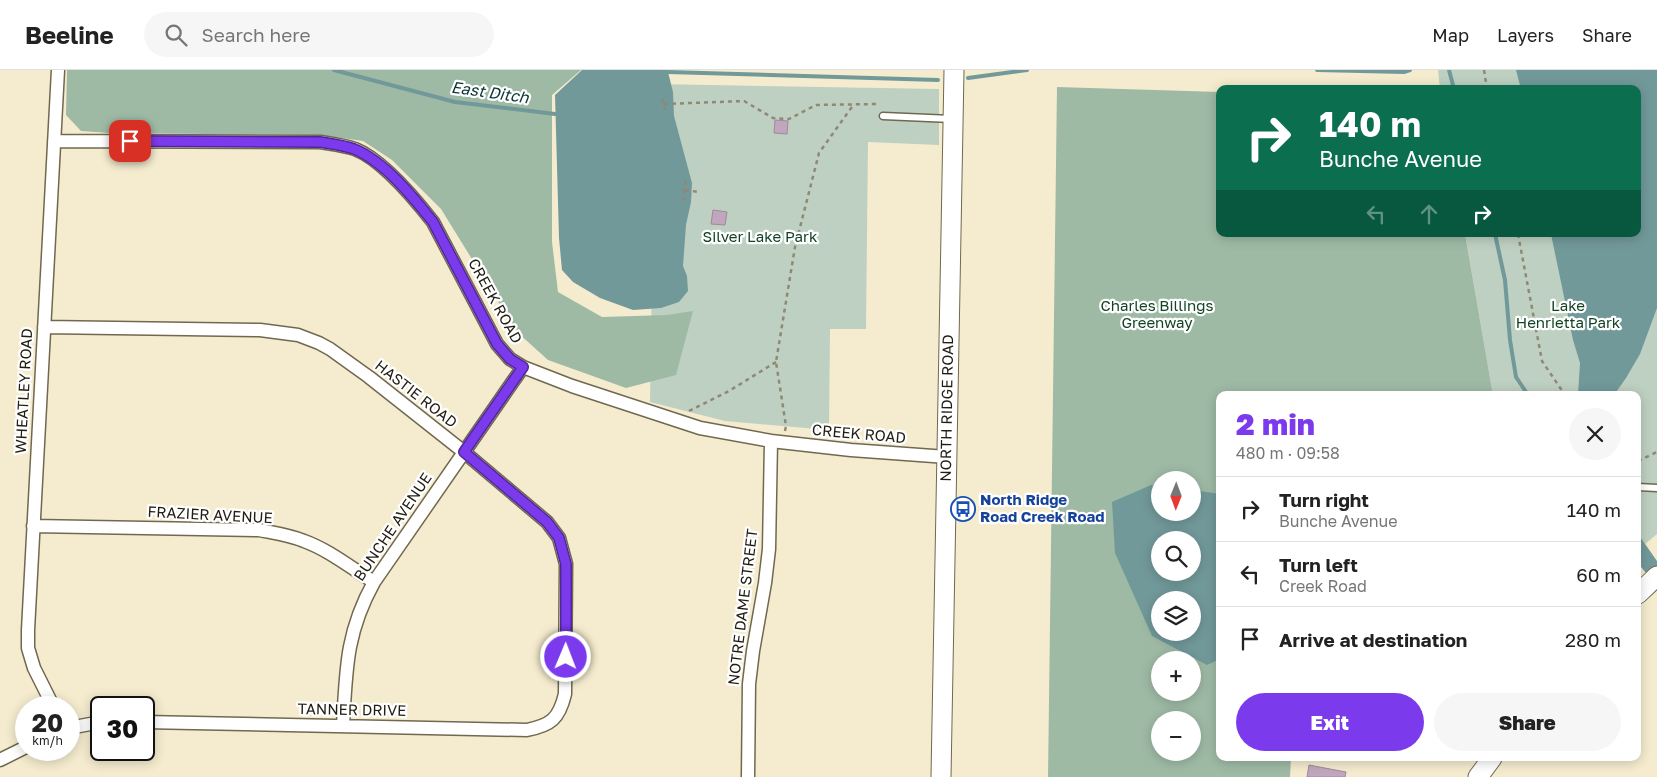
<!DOCTYPE html>
<meta charset="utf-8">
<style>
body{margin:0;font-family:"Golos Text",sans-serif;background:#f6f6f6;color:#222;height:100vh;display:flex;flex-direction:column;font-size:19px;white-space:nowrap}
*{box-sizing:border-box;margin:0}
p{font-size:16px;color:#767676}
.icon{flex:none;width:28px;height:28px;fill:none;stroke:currentColor;stroke-width:2;stroke-linecap:round;stroke-linejoin:round}
.map{position:relative;flex:1;overflow:hidden}
.sheet{position:absolute;left:1216px;top:321px;width:425px;height:370px;display:flex;flex-direction:column;background:#fff;border-radius:10px;box-shadow:0 2px 12px #0003}
.sheet>*{flex:none}
.guide{position:absolute;left:1216px;top:15px;width:425px;height:152px;border-radius:10px;box-shadow:0 2px 12px #0003;background:#0b6e4f;color:#fff;overflow:hidden}
.needle{width:32px;rotate:181deg}
.fabs{position:absolute;left:1151px;top:401px;display:grid;gap:10px}
.fabs a{display:grid;place-items:center;width:50px;height:50px;border-radius:50%;background:#fff;box-shadow:0 2px 12px #0003;font-size:25px}
.speed{position:absolute;left:15px;top:626px;display:flex;gap:10px;font-size:25px;font-weight:700;text-align:center}
.speed>*{display:grid;place-content:center;width:65px;height:65px;border-radius:50%;background:#fff;box-shadow:0 2px 12px #0003;line-height:1}
.speed small{font-size:12px;font-weight:400}
.speed .limit{border:2px solid #111;border-radius:8px;background:#fff;color:#111}
.pin{position:absolute;display:grid;place-items:center;width:42px;height:42px;color:#fff;margin:-21px;border-radius:10px;box-shadow:0 2px 8px #0006}
.me{position:absolute;width:55px;margin:-28px;rotate:1deg;stroke-linejoin:round;filter:drop-shadow(0 0 4px #0008)}
.turn{display:flex;align-items:center;gap:18px;height:105px;padding:0 20px;font-size:22px}
.turn .icon{width:65px;height:65px;stroke-width:2.5}
.turn b{display:block;font-size:35px;line-height:42px}
.lanes{display:flex;align-items:center;height:48px;padding:0 20px;background:#0003;justify-content:center;gap:25px;direction:ltr}
.lanes .off{opacity:.35}
.round{display:grid;place-items:center;flex:none;width:52px;height:52px;border-radius:26px;background:#f6f6f6}
.headline{display:flex;align-items:center;justify-content:space-between;height:85px;padding:0 20px}
h1{font-size:30px;font-weight:800;line-height:38px;color:#7c3aed}
.action{display:flex;gap:10px;margin-top:auto;padding:10px 20px}
.action a{flex:1;height:58px;border-radius:30px;background:#7c3aed;color:#fff;font-size:20px;font-weight:800;line-height:58px;text-align:center}
.action a+a{background:#f6f6f6;color:#222}
ul{padding:0;list-style:none}
li{display:flex;align-items:center;gap:15px;height:65px;padding:0 20px;border-top:1px solid #e0e0e0}
li div{flex:1}
li b{display:block;font-size:19px}
li em{font-style:normal}
header{display:flex;align-items:center;gap:30px;box-sizing:border-box;height:70px;padding:0 25px;background:#fff;border-bottom:1px solid #e0e0e0}
header strong{font-size:24px}
nav{display:flex;gap:28px;margin-inline-start:auto;font-size:18px}
.search{width:350px;height:45px;background:#f6f6f6;display:flex;align-items:center;gap:12px;box-sizing:border-box;padding:0 18px;border-radius:28px;color:#767676;font-size:19px}
.map>svg:first-child{display:block}
.green{fill:#bed0c2}
.forest{fill:#9ebaa5;fill-rule:evenodd}
.water{fill:#72999a;fill-rule:evenodd}
.lines{fill:none;stroke-linecap:round;stroke-linejoin:round}
.stream{stroke:#72999a;stroke-width:4}
.building{fill:#c1a7bd;stroke:#a0899c}
.lane-casing{stroke:#70684f;stroke-width:9}
.street-casing{stroke:#70684f;stroke-width:15}
.secondary-casing{stroke:#70684f;stroke-width:21}
.path{stroke:#8f8875;stroke-width:2.5;stroke-dasharray:4 4;stroke-linecap:butt}
.lane{stroke:#fff;stroke-width:6}
.street{stroke:#fff;stroke-width:12}
.secondary{stroke:#fff;stroke-width:19}
.route-casing{stroke:#51269a;stroke-width:12}
.route{stroke:#7c3aed;stroke-width:9}
.labels{text-anchor:middle;stroke-width:4.5;stroke-linejoin:round;paint-order:stroke}
.park-label{font-size:15px;fill:#134325;stroke:#fff}
.street-label{font-size:15px;fill:#211d13;stroke:#fff}
.transit-label{font-size:15px;font-weight:bold;fill:#164399;stroke:#fff;text-anchor:start}
.water-label{font-size:16px;font-style:italic;fill:#0c3536;stroke:#fff}
</style>
<header>
<strong>Beeline</strong>
<div class="search"><svg class="icon" aria-label="search" viewBox="0 0 24 24"><circle cx="10" cy="10" r="6"/><path d="M15 15l6 6"/></svg>Search here</div>
<nav><a>Map</a><a>Layers</a><a>Share</a></nav>
</header>
<div class="map">
<svg width="1657" height="707" viewBox="0 0 1657 707">
<rect width="100%" height="100%" fill="#f5eccf"/>
<path class="green" d="M1438,0H1657V464L1638,480V325H1493L1465,164H1638V19H1440Z
M655,14L939,19V75L868,72L866,259H830L829,360L725,351L650,332Z"/>
<path class="forest" d="M67,0H581L552,25V172L558,222L602,247L667,245L693,241L676,305L626,318L548,290L517,262L441,139L392,90L363,71L320,65L109,63L81,61L66,45Z
M1057,17L1220,22V164H1465L1493,325H1220V688H1291L1290,707H1048ZM1160,410H1192V442H1160ZM1160,470H1192V502H1160ZM1160,530H1192V562H1160ZM1160,590H1192V622H1160ZM1160,650H1192V682H1160Z"/>
<path class="water" d="M582,0H667L668,2L673,22L674,46L692,113L691,132L686,155L683,196L687,206L688,221L679,232L661,238L633,240L600,228L573,212L562,200L559,168L555,25Z
M1516,0H1657V238L1640,284L1626,308L1614,325H1578L1580,293L1573,270L1551,164H1638V19H1521Z
M1151,415L1160,416V442H1192L1193,420L1220,424V589L1207,595L1152,566L1115,483L1112,432ZM1160,470H1192V502H1160ZM1160,530H1192V562H1160Z
M1638,464L1657,491V517L1638,493Z"/>
<g class="lines">
<path class="stream" d="M334,0L455,32L555,44
M1317,0L1404,2L1410,0
M1449,0L1454,19
M668,2L938,10
M968,8L1027,0
M1495,164L1505,210L1510,270L1516,307L1528,325"/>
</g>
<path class="building" d="M775,50L788,51L787,64L774,63Z
M713,140L727,142L725,155L711,154Z
M1309,695L1346,702L1345,707H1307Z"/>
<g class="lines">
<defs>
<path id="lane" d="M883,46L952,49
M1638,417L1657,418"/>
<path id="street" d="M54,71L320,72C332,74 343,75 355,79C383,90 415,129 433,152L497,274L510,289L523,297L572,316L700,358L771,371L851,380L947,387
M44,257L260,260L298,265L319,273L330,279L369,307L464,382L547,452L559,468L566,494L565,624C559,649 551,655 527,660L144,652
M33,456L259,460C274,463 289,465 304,471C329,480 351,498 374,512
M54,638L34,598L28,578V560L58,0
M343,656C346,600 346,562 374,512L523,297
M69,658L101,652
M0,690L26,677
M748,707L749,614L753,581L765,513L769,479L771,371"/>
<path id="secondary" d="M1638,524L1657,506
M941,707L954,0
M1478,707L1492,688"/>
</defs>
<use href="#lane" class="lane-casing"/>
<use href="#street" class="street-casing"/>
<use href="#secondary" class="secondary-casing"/>
<path class="path" d="M1484,0L1487,19
M662,29L665,40
M664,34L744,31L773,48L789,49L816,35L877,34
M685,120L699,122
M683,131L686,108
M1518,164L1542,291L1565,325
M689,341L729,321L776,292
M785,361L786,356L776,292L795,177L819,83L854,34
M1638,391L1657,382"/>
<use href="#lane" class="lane"/>
<use href="#street" class="street"/>
<use href="#secondary" class="secondary"/>
</g>
<g class="lines">
<defs>
<path id="route" d="M130,71L320,72C332,74 343,75 354,79C384,91 414,128 433,152L497,274L510,289L523,297L464,382L547,452L559,468L566,494V587"/>
</defs>
<use href="#route" class="route-casing"/>
<use href="#route" class="route"/>
</g>
<defs>
<symbol id="bus-ring" viewBox="-11 -11 22 22"><circle r="9.5" fill="#fff" stroke="#1a4fb4" stroke-width="1.5"/><path d="M-5-6H5V4H4V6H2V4H-2V6H-4V4H-5ZM-3.5-4V0h7V-4ZM-3.5 1.2v1.5H-2V1.2ZM2 1.2v1.5H3.5V1.2Z" fill="#1a4fb4"/></symbol>
</defs>
<g fill-rule="evenodd">
<use href="#bus-ring" x="949" y="425" width="28" height="28"/>
</g>
<g class="labels">
<g class="park-label">
<text x="760" y="172">Silver Lake Park</text>
<text x="1157" y="241">Charles Billings<tspan x="1157" dy="17">Greenway</tspan></text>
<text x="1568" y="241">Lake<tspan x="1568" dy="17">Henrietta Park</tspan></text>
</g>
<g class="street-label">
<text transform="translate(495 231) rotate(61)" y="5">CREEK ROAD</text>
<text transform="translate(24 321) rotate(-87)" y="5">WHEATLEY ROAD</text>
<text transform="translate(416 324) rotate(38)" y="5">HASTIE ROAD</text>
<text transform="translate(947 338) rotate(-89)" y="5">NORTH RIDGE ROAD</text>
<text transform="translate(859 364) rotate(5)" y="5">CREEK ROAD</text>
<text transform="translate(210 445) rotate(3)" y="5">FRAZIER AVENUE</text>
<text transform="translate(393 457) rotate(-56)" y="5">BUNCHE AVENUE</text>
<text transform="translate(743 537) rotate(-83)" y="5">NOTRE DAME STREET</text>
<text transform="translate(352 640) rotate(1)" y="5">TANNER DRIVE</text>
</g>
<g class="transit-label">
<text x="980" y="435">North Ridge<tspan x="980" dy="17">Road Creek Road</tspan></text>
</g>
<g class="water-label">
<text transform="translate(490 22) rotate(8)" y="6">East Ditch</text>
</g>
</g>
</svg>
<div class="fabs">
<a><svg class="needle" viewBox="-14 -14 28 28"><path d="M0-13l5 13h-10z" fill="#e53935"/><path d="M0 13l5-13h-10z" fill="#767676"/></svg></a>
<a><svg class="icon" aria-label="search" viewBox="0 0 24 24"><circle cx="10" cy="10" r="6"/><path d="M15 15l6 6"/></svg></a>
<a><svg class="icon" aria-label="layers" viewBox="0 0 24 24"><path d="M12 4l9 5-9 5-9-5zM3 14l9 5 9-5"/></svg></a>
<a>+</a>
<a>−</a>
</div>
<div class="speed"><div>20<small>km/h</small></div><div class="limit">30</div></div>
<div class="pin" style="left:130px;top:71px;background:#d93025"><svg class="icon" aria-label="arrive" viewBox="0 0 24 24"><path d="M6 21V4h12l-3 4 3 4H6"/></svg></div>
<svg class="me" style="left:566px;top:587px" viewBox="-20 -20 40 40"><circle r="17" fill="#7c3aed" stroke="#fff" stroke-width="3"/><path d="M0-11L8 9 0 5-8 9z" fill="#fff"/></svg>
<div class="guide">
<div class="turn"><svg class="icon" aria-label="right" viewBox="0 0 24 24"><path d="M7 20v-9h11M14 6l5 5-5 5"/></svg><div><b>140 m</b>Bunche Avenue</div></div>
<div class="lanes"><svg class="icon off" aria-label="left" viewBox="0 0 24 24"><path d="M17 20v-9H6M10 6l-5 5 5 5"/></svg><svg class="icon off" aria-label="ahead" viewBox="0 0 24 24"><path d="M12 20V5M6 11l6-6 6 6"/></svg><svg class="icon" aria-label="right" viewBox="0 0 24 24"><path d="M7 20v-9h11M14 6l5 5-5 5"/></svg></div>
</div>
<section class="sheet">
<div class="headline"><div><h1>2 min</h1><p>480 m · 09:58</p></div><a class="round"><svg class="icon" aria-label="close" viewBox="0 0 24 24"><path d="M6 6l12 12M18 6L6 18"/></svg></a></div>
<ul>
<li><svg class="icon" aria-label="right" viewBox="0 0 24 24"><path d="M7 20v-9h11M14 6l5 5-5 5"/></svg><div><b>Turn right</b><p>Bunche Avenue</p></div><em>140 m</em></li>
<li><svg class="icon" aria-label="left" viewBox="0 0 24 24"><path d="M17 20v-9H6M10 6l-5 5 5 5"/></svg><div><b>Turn left</b><p>Creek Road</p></div><em>60 m</em></li>
<li><svg class="icon" aria-label="arrive" viewBox="0 0 24 24"><path d="M6 21V4h12l-3 4 3 4H6"/></svg><div><b>Arrive at destination</b></div><em>280 m</em></li>
</ul>
<div class="action"><a>Exit</a><a>Share</a></div>
</section>
</div>
